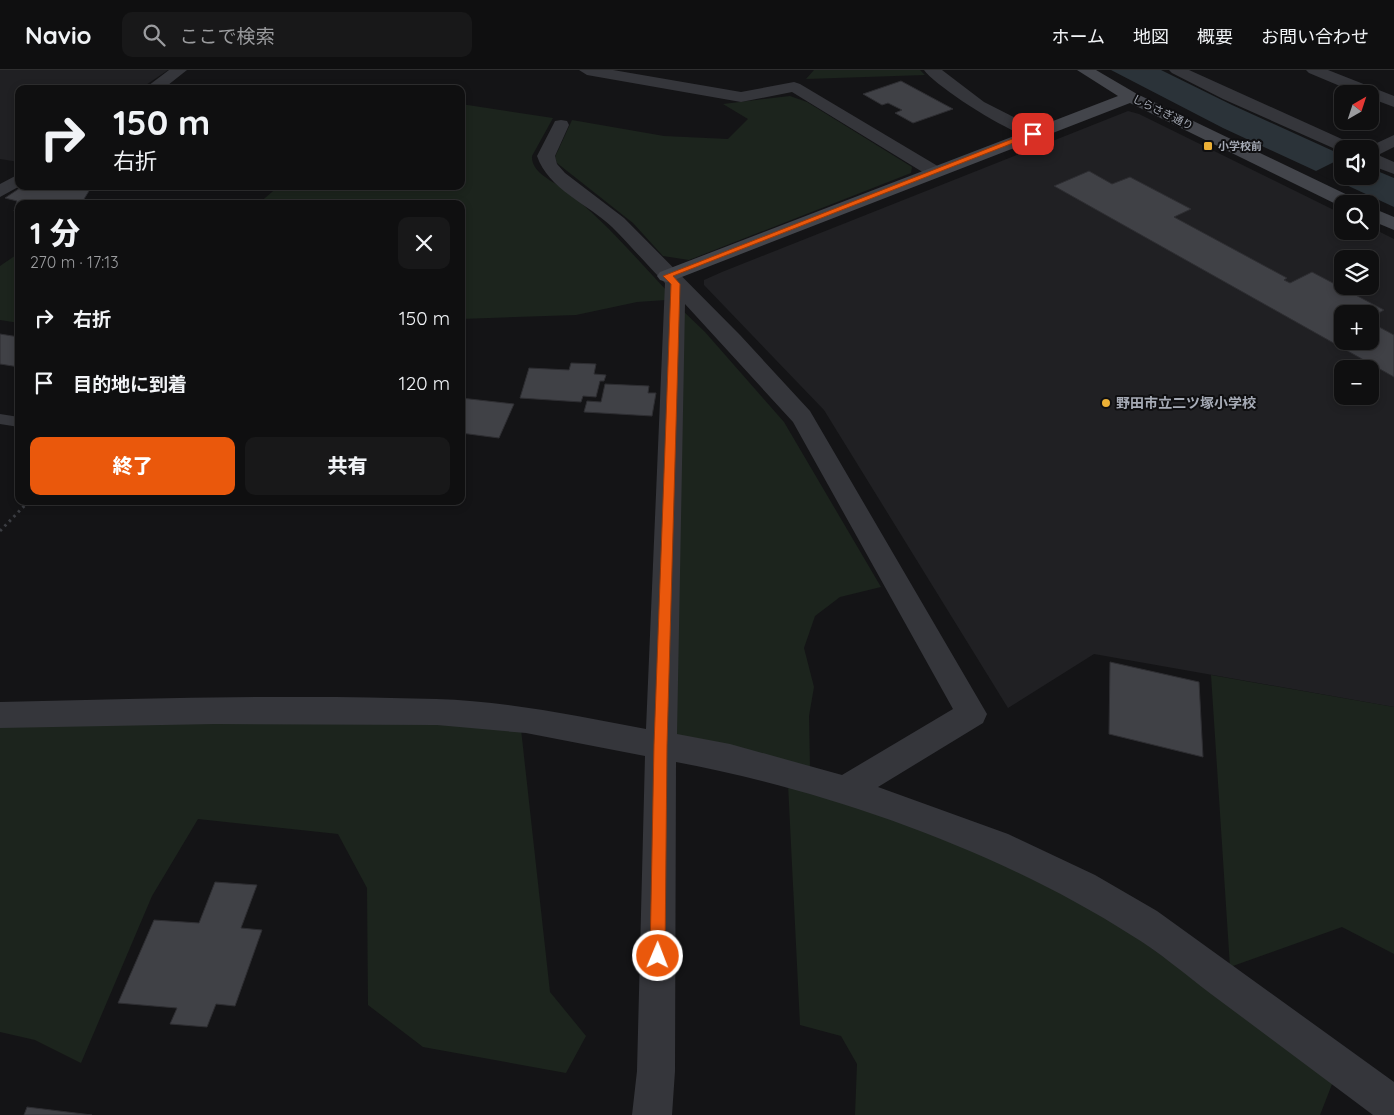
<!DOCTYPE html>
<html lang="ja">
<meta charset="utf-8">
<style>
body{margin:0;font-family:Quicksand,"Noto Sans JP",sans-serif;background:#181819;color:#f1f3f6;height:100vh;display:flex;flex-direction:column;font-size:19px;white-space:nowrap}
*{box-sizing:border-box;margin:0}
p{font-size:16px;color:#9b9c9f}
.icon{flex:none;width:28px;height:28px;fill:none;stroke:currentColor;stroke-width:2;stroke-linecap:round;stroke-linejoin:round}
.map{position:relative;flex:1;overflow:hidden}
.drawer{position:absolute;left:15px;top:130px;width:450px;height:305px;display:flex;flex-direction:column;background:#0f0f10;border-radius:10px;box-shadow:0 2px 8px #0003,0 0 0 1px #2f2f30}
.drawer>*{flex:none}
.hud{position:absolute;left:15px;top:15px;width:450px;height:105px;border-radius:10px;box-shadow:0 2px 8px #0003,0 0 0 1px #2f2f30;background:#0f0f10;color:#f1f3f6;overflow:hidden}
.needle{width:32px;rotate:39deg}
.controls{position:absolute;left:1334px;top:15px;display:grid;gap:10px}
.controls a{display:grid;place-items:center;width:45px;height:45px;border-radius:10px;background:#0f0f10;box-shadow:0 2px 8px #0003,0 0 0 1px #2f2f30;font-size:25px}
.pin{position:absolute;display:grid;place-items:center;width:42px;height:42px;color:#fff;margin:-21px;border-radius:10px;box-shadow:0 2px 8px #0006}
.me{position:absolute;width:55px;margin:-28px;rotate:1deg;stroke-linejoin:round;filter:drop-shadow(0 0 4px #0008)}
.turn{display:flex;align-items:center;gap:18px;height:105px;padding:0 15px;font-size:22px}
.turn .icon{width:65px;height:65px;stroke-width:2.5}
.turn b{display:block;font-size:35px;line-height:42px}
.round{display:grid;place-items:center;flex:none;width:52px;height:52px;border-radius:10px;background:#181819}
.summary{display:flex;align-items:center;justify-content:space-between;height:85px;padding:0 15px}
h1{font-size:30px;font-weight:800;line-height:38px}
.primary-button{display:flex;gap:10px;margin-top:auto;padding:10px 15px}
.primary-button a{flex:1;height:58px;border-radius:10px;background:#ea580c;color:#fff;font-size:20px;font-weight:800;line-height:58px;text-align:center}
.primary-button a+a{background:#181819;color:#f1f3f6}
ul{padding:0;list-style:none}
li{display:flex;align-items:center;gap:15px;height:65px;padding:0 15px}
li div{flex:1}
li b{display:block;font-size:19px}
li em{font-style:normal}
header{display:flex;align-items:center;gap:30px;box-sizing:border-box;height:70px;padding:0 25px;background:#0f0f10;border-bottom:1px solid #2f2f30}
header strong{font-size:24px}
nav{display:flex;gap:28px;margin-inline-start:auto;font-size:18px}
.search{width:350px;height:45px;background:#181819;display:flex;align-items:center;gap:12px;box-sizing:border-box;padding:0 18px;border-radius:10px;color:#9b9c9f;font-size:19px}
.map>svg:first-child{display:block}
.built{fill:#202023;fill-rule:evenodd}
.green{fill:#1c241d}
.water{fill:#2b3339}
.pier{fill:#141416}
.building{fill:#404146;stroke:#2e2e32}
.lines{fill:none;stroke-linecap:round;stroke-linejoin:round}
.path{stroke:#3b3d42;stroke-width:3;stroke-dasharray:2.5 4;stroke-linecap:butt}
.lane{fill:#35363b;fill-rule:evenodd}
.street{fill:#35363b;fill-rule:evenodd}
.secondary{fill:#43454b;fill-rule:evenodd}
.route{fill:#ea580c;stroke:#983908}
.poi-dot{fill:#ecb036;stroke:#0f0f11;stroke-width:2}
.labels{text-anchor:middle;stroke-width:4;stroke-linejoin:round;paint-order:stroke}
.far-street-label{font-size:11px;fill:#a6abb6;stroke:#0f0f11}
.far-poi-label{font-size:11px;font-weight:bold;fill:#a6abb6;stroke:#0f0f11;text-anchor:start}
.poi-label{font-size:14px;font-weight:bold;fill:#a6abb6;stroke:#0f0f11;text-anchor:start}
</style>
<header>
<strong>Navio</strong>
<div class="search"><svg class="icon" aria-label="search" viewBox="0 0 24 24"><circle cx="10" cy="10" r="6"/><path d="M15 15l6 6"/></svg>ここで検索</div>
<nav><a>ホーム</a><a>地図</a><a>概要</a><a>お問い合わせ</a></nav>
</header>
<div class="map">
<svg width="1394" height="1045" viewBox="0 0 1394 1045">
<rect width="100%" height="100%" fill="#141416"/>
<path class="built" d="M0,0H168L140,19H19V92L0,89Z
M1128,41L1139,44L1342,144V161H1370V157L1394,169V637L1094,584L1008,638L824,340L704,215V210L722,202ZM1342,189H1370V216H1342ZM1342,244H1370V271H1342ZM1342,299H1370V326H1342Z"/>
<path class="green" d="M814,0H920L925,5L806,9Z
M790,26L807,32L912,97L911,103L689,190L663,186L633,153L557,93L555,87L572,50L664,66L728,69L748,49L723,34Z
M461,34L553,48L532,86C531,103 553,111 565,120C603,149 634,186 667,221L666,230L637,232L576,245L461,249V134H258L279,116H461Z
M19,183V253L0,250V196Z
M681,239L705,262L784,352L881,517L840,527L815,546L804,578L814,617L809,646L810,698L672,667Z
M1211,605L1394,637V884L1342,857L1230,897Z
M371,651L521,659L550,922L586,966L566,1003L423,977L368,935L367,818L338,764L198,749L152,826L81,993L35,970L0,962V653Z
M788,714L992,782L1076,824L1334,1009L1320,1045H855L857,994L841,966L800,955Z"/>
<path class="water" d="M1111,0H1161L1232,35L1342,85V106H1370V98L1394,108V137L1223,58Z"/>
<path class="pier" d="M1342,88V104L1331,110L1314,102Z"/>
<path class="building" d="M901,11L953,39L913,53L895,43L902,40L888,33L882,35L863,24Z
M1089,101L1112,114L1130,107L1191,139L1174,147L1287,208L1284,210L1290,213L1312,202L1384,240L1370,248V244H1342V271H1370V252L1394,265V307L1054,116Z
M23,116H92L81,134H19V142L14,141L17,131L5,128Z
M0,264L19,267V297L0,294Z
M571,293L596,294L594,304L606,305L604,311H600L596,327L583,326L581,332L520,328L529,298L569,300Z
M605,314L649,316L648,323H656L652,346L584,342L587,331L601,332Z
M461,328L514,334L499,368L461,363Z
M1110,592L1199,612L1203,687L1109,664Z
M215,812L257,815L241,858L262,860L235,936L216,934L207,957L170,954L177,938L118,933L154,850L199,853Z
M27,1037L92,1045H24Z"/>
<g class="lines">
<path class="path" d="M0,461L29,431"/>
<path class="lane" d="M0,344L19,347V357L0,354Z"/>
<path class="street" d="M169,0H187L163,19H144Z
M579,0H613L741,22L794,12L800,14L941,98L944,102L941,106H929L792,22L741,32L587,5Z
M924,0H942L984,32L1039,60L1041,64L1039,68C1021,72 936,17 924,0Z
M1169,0H1189L1355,75L1357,79H1342V82L1223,29L1172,3Z
M1306,0H1328L1394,26V37L1370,28V24H1359L1309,3Z
M561,50L567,51L569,55L555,86L557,94L565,103L624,148L740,265L810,341L987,644L983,653L878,717L1008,764L1095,805L1157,841L1394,1012V1045H1373C1319,1005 1265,964 1211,924C1185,904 1159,882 1131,865C999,781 830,721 676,692L675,1001L672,1045H632L637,1001L645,686L526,663L437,655L215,654L0,658V632C145,629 291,624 436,629C507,631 577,646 646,659L665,213C647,195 630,175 612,157C588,134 548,119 537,86L553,55L555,51ZM685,234L793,352L953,639L842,705L730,674L677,664Z
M1394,65V77L1378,85L1394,92V104L1370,95V79H1364Z
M19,104L20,116L0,127V114Z"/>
<path class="secondary" d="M1077,0H1096L1137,24L1358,130L1360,134H1342V137L1130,33L674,210L667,212L660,210L657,206L660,202L1118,26Z
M1370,137L1394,147V160L1370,150Z"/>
</g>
<path class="route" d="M1030,62L1036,64L673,206L680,214L667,675L665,886L663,891L658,893L652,891L650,886L654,675L671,214L663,206Z"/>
<g class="poi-dot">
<rect x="1203" y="71" width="10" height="10" rx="2.5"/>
<circle cx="1106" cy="333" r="5"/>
</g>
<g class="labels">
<g class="far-street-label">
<text transform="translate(1163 42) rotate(26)" y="4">しらさぎ通り</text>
</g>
<g class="far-poi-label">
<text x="1218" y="80">小学校前</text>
</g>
<g class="poi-label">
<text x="1116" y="338">野田市立二ツ塚小学校</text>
</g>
</g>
</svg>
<div class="controls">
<a><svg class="needle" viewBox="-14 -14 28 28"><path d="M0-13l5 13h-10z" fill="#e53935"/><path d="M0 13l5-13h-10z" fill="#9b9c9f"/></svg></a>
<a><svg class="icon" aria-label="sound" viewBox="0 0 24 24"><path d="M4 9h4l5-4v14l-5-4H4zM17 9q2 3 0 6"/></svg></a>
<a><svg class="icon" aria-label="search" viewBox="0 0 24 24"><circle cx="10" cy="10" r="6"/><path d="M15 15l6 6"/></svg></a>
<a><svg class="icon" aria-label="layers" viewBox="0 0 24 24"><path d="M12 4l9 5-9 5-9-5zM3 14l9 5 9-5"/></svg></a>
<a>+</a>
<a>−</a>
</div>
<div class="pin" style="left:1033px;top:64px;background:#d93025"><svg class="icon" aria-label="arrive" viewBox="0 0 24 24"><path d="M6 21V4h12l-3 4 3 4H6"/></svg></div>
<svg class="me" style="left:658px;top:886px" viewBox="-20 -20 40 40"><circle r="17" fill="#ea580c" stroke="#fff" stroke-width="3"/><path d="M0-11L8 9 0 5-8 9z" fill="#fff"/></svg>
<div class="hud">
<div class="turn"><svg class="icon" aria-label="right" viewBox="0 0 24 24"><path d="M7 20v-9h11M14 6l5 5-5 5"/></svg><div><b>150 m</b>右折</div></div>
</div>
<section class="drawer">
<div class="summary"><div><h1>1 分</h1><p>270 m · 17:13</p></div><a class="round"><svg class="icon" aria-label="close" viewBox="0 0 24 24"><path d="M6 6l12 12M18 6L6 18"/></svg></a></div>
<ul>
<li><svg class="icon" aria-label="right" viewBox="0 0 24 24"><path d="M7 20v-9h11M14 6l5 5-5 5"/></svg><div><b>右折</b></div><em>150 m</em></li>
<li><svg class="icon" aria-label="arrive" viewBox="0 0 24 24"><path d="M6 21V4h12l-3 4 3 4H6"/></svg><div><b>目的地に到着</b></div><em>120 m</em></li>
</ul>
<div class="primary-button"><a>終了</a><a>共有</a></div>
</section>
</div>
